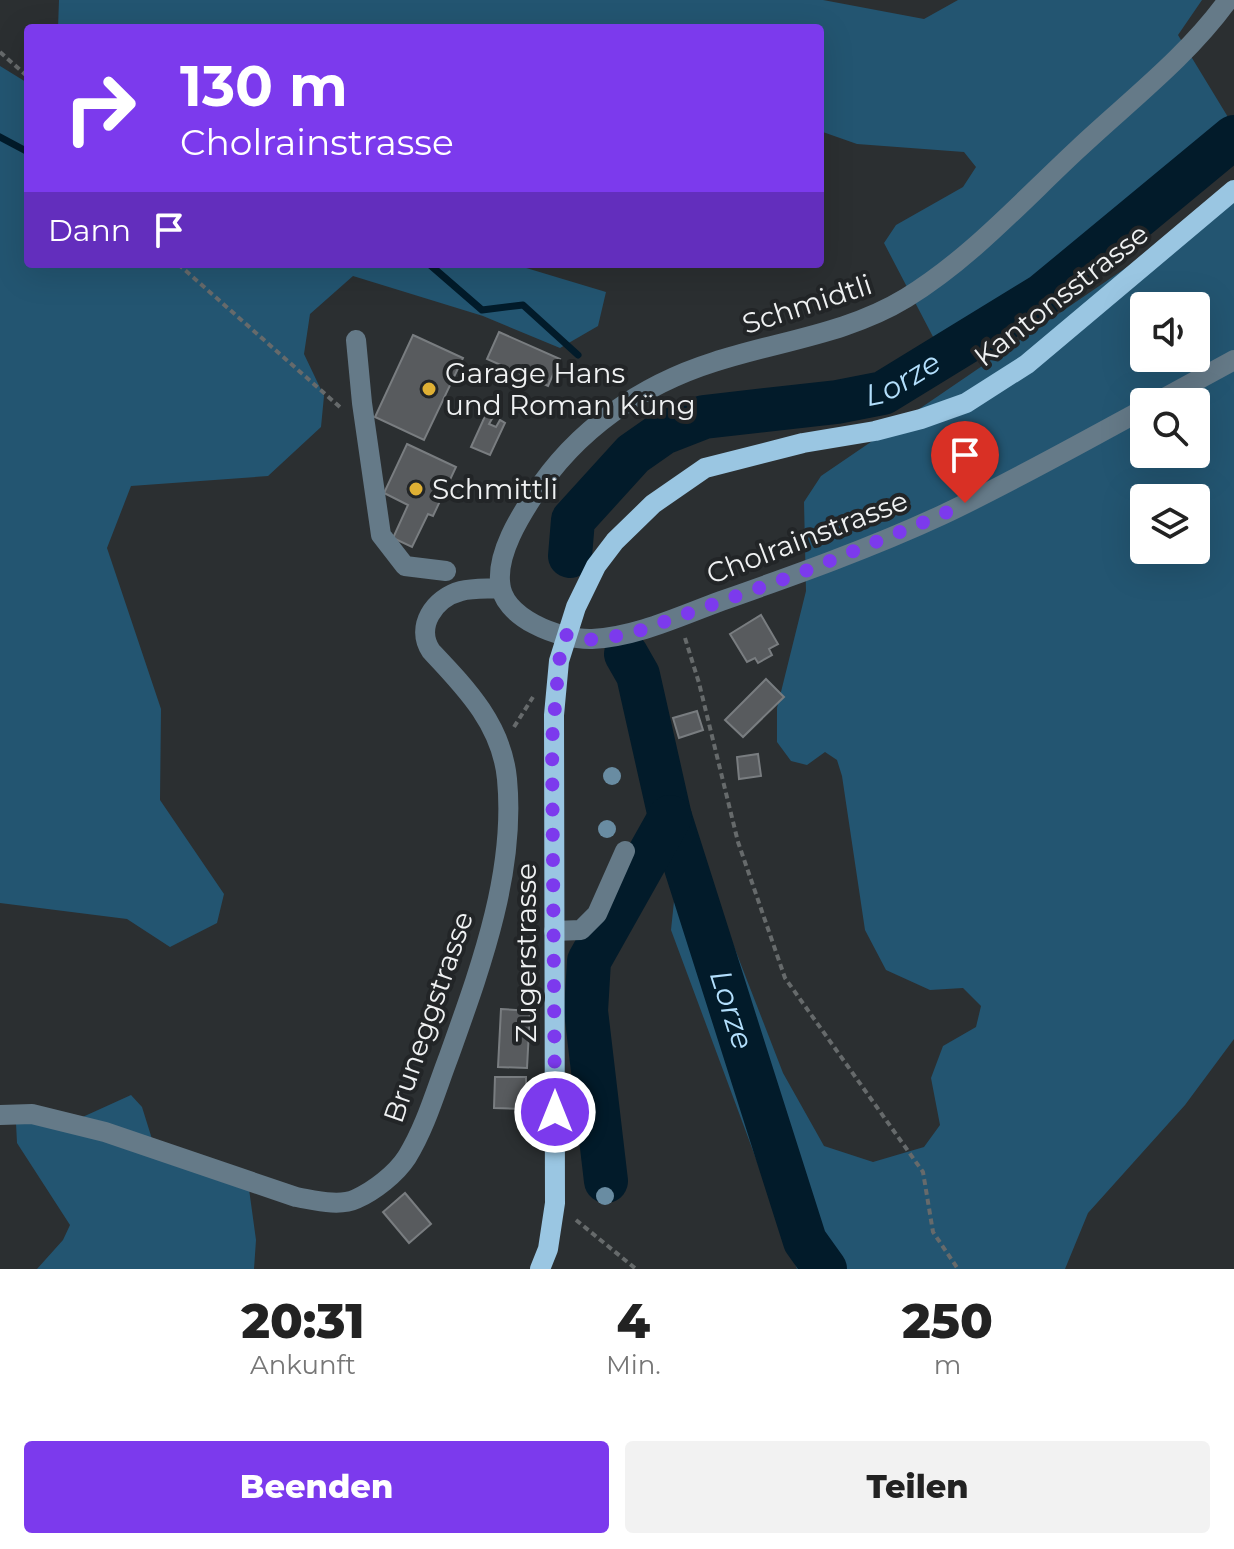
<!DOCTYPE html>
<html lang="de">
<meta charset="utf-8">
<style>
body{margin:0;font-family:Montserrat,sans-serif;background:#f2f2f2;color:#222;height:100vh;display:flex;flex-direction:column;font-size:30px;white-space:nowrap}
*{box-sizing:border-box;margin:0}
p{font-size:26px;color:#767676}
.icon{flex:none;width:44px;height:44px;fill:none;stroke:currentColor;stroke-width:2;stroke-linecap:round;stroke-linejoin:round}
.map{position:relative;height:1269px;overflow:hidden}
.panel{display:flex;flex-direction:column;background:#fff;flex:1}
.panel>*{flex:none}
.top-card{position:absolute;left:24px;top:24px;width:800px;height:244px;border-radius:8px;box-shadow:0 8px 32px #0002;background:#7c3aed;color:#fff;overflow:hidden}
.buttons{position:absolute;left:1130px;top:292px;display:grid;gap:16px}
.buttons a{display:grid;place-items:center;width:80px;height:80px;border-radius:8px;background:#fff;box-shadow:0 8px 32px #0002;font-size:40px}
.pin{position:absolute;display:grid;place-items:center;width:68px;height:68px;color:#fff;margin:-82px -34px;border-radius:50% 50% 50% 0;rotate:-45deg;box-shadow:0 0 8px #0007}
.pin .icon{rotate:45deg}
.me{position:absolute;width:88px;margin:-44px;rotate:0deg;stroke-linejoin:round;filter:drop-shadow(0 0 6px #0008)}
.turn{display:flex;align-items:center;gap:28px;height:168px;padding:0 24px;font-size:36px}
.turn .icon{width:104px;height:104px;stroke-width:2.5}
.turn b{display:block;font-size:56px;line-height:68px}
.then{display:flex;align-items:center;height:76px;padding:0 24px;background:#0003;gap:16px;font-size:30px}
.eta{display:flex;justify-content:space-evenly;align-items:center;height:136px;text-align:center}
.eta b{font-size:48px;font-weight:800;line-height:56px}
.primary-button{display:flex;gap:16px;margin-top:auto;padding:16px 24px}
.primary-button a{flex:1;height:92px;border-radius:8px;background:#7c3aed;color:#fff;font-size:32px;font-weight:800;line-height:92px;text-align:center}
.primary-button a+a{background:#f2f2f2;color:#222}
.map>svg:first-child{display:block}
.green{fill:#235571;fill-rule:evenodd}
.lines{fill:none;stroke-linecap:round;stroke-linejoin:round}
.stream{stroke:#021b2a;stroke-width:7}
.river{stroke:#021b2a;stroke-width:44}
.building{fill:#585b5e;stroke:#797d80;stroke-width:2}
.path{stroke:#666a6b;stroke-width:4;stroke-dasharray:6 4;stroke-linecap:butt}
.minor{stroke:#657a88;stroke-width:20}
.major{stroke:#9ac6e2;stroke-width:20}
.tree{fill:#698ca2}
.route{stroke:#7c3aed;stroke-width:14;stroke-dasharray:0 25.2}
.poi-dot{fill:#dfb034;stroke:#222527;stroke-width:3}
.labels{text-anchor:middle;stroke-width:8;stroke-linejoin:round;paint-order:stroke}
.street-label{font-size:28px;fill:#eff1f2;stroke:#222527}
.poi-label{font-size:28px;fill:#eff1f2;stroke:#222527;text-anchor:start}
.water-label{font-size:30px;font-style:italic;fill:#b3dffc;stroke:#222527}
</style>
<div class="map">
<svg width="1234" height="1269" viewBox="0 0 1234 1269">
<rect width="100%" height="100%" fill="#2b2f31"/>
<path class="green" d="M59,0H823L924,19L958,0H1202L1178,35L1234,127V131L942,354L884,243L896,225L963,187L976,167L964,152L857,144L820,131V28H58Z
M0,66L26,82L28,80V264H513L606,292L598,326L560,348L483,316L353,276L310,314L304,354L324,396L321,427L268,476L131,486L107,548L161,709L160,800L224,894L217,923L170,947L127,919L0,903Z
M1234,194V1039L1185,1105L1088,1213L1065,1269H797L671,930L683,815L783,1073L824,1146L873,1162L924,1147L940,1125L931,1078L943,1046L976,1027L981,1006L963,988L930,990L886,970L865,930L842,776L837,760L825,752L807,765L791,761L777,742V708L806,591L804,502L821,476ZM1144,306H1196V358H1144ZM1144,402H1196V454H1144ZM1144,498H1196V550H1144Z
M131,1095L142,1107L157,1155L249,1189L256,1240L254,1269H37L63,1240L70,1225L17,1143L16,1123L65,1125Z"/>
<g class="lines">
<path class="stream" d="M0,137L28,152
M429,264L482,310L523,305L578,355"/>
<g class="river">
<path id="s1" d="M570,556L573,520L633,454L663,433L704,417L837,402L883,393L1043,295L1234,137"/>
<path id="s2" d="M626,654L638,675L670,817L805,1241L825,1269"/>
<path d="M606,1181L586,1011L589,961L670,817"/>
</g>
</g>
<path class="building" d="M499,332L560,359L548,386L487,359Z
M413,335L463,358L424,440L375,417Z
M486,414L493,417L489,424L496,427L500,420L505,423L490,455L471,447Z
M407,444L456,467L433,516L428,514L412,547L393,538L408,505L384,493Z
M761,615L778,644L769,649L772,655L758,663L755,658L747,662L730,634Z
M766,679L784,697L743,737L725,720Z
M697,711L703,730L679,738L673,718Z
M758,754L761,776L739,779L737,757Z
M501,1009L530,1011L527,1068L498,1067Z
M495,1077H526V1109L494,1108Z
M405,1193L431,1224L409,1243L383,1212Z"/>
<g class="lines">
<path class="path" d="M0,52L28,77
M178,264L341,408
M685,638L699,683L738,842L785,978L923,1172L933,1232L958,1269
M514,727L533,697
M576,1220L636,1269"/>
<path class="minor" d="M356,340L362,403L381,535L405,566L446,571
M1157,402L1234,360
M1144,409C1077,445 1010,483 942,515C871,548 795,575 721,601C680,616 636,637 592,639C560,640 501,618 500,581C498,552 519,518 534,495C576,430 641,385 714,362C778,341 847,334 906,298C970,259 1023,200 1078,149C1128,102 1188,56 1228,0
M554,931L581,930L597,914L625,851
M0,1115L32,1114L105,1132L296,1197C314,1200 339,1207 356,1199C374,1191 396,1174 407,1157C426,1126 436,1090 449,1056C480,969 516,873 507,779C502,725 466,688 431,651C415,627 434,598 461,591C473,588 488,589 501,588"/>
<path class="major" d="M540,1269L548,1249L555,1203L554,715L559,661L576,607L596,566L615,541L653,504L705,468L803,443L875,431L921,419L966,403L1027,364L1234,190"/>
</g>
<g class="tree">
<circle cx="612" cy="776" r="9"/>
<circle cx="607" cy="829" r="9"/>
<circle cx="605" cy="1196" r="9"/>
</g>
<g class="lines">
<path class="route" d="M555,1112L552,741L559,661L566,635L588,640L630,634L798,574L941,515L965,503"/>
</g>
<g class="poi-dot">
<circle cx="429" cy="389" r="8"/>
<circle cx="416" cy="489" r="8"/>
</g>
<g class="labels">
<g class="street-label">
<text transform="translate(1061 295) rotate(-38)" y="10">Kantonsstrasse</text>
<text transform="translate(807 304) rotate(-18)" y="10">Schmidtli</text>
<text transform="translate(807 537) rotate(-21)" y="10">Cholrainstrasse</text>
<text transform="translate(526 953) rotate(-90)" y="10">Zugerstrasse</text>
<text transform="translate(428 1017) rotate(-71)" y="10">Bruneggstrasse</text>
</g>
<g class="poi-label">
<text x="445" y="383">Garage Hans<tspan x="445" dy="32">und Roman Küng</tspan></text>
<text x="432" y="499">Schmittli</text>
</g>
<g class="water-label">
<text dy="10" stroke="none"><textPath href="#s1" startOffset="410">Lorze</textPath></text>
<text dy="10" stroke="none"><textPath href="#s2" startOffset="372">Lorze</textPath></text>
</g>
</g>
</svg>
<div class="buttons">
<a><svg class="icon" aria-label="sound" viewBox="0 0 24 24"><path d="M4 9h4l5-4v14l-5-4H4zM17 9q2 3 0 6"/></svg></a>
<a><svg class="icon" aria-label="search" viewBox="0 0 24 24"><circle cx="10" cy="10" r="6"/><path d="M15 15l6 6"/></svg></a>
<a><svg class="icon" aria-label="layers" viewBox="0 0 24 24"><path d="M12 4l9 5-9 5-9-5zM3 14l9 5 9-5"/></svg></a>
</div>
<div class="pin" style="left:965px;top:503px;background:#d93025"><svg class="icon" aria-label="arrive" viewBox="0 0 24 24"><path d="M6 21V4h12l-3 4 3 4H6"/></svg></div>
<svg class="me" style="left:555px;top:1112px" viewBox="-20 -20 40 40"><circle r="17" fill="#7c3aed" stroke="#fff" stroke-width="3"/><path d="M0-11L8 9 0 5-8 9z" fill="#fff"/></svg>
<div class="top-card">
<div class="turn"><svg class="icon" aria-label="right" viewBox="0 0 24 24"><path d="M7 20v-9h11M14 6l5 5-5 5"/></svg><div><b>130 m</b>Cholrainstrasse</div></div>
<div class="then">Dann<svg class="icon" aria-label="arrive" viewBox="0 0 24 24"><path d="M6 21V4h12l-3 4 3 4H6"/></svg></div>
</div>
</div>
<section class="panel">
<div class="eta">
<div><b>20:31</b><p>Ankunft</p></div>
<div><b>4</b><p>Min.</p></div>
<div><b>250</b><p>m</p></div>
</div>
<div class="primary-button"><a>Beenden</a><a>Teilen</a></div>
</section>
